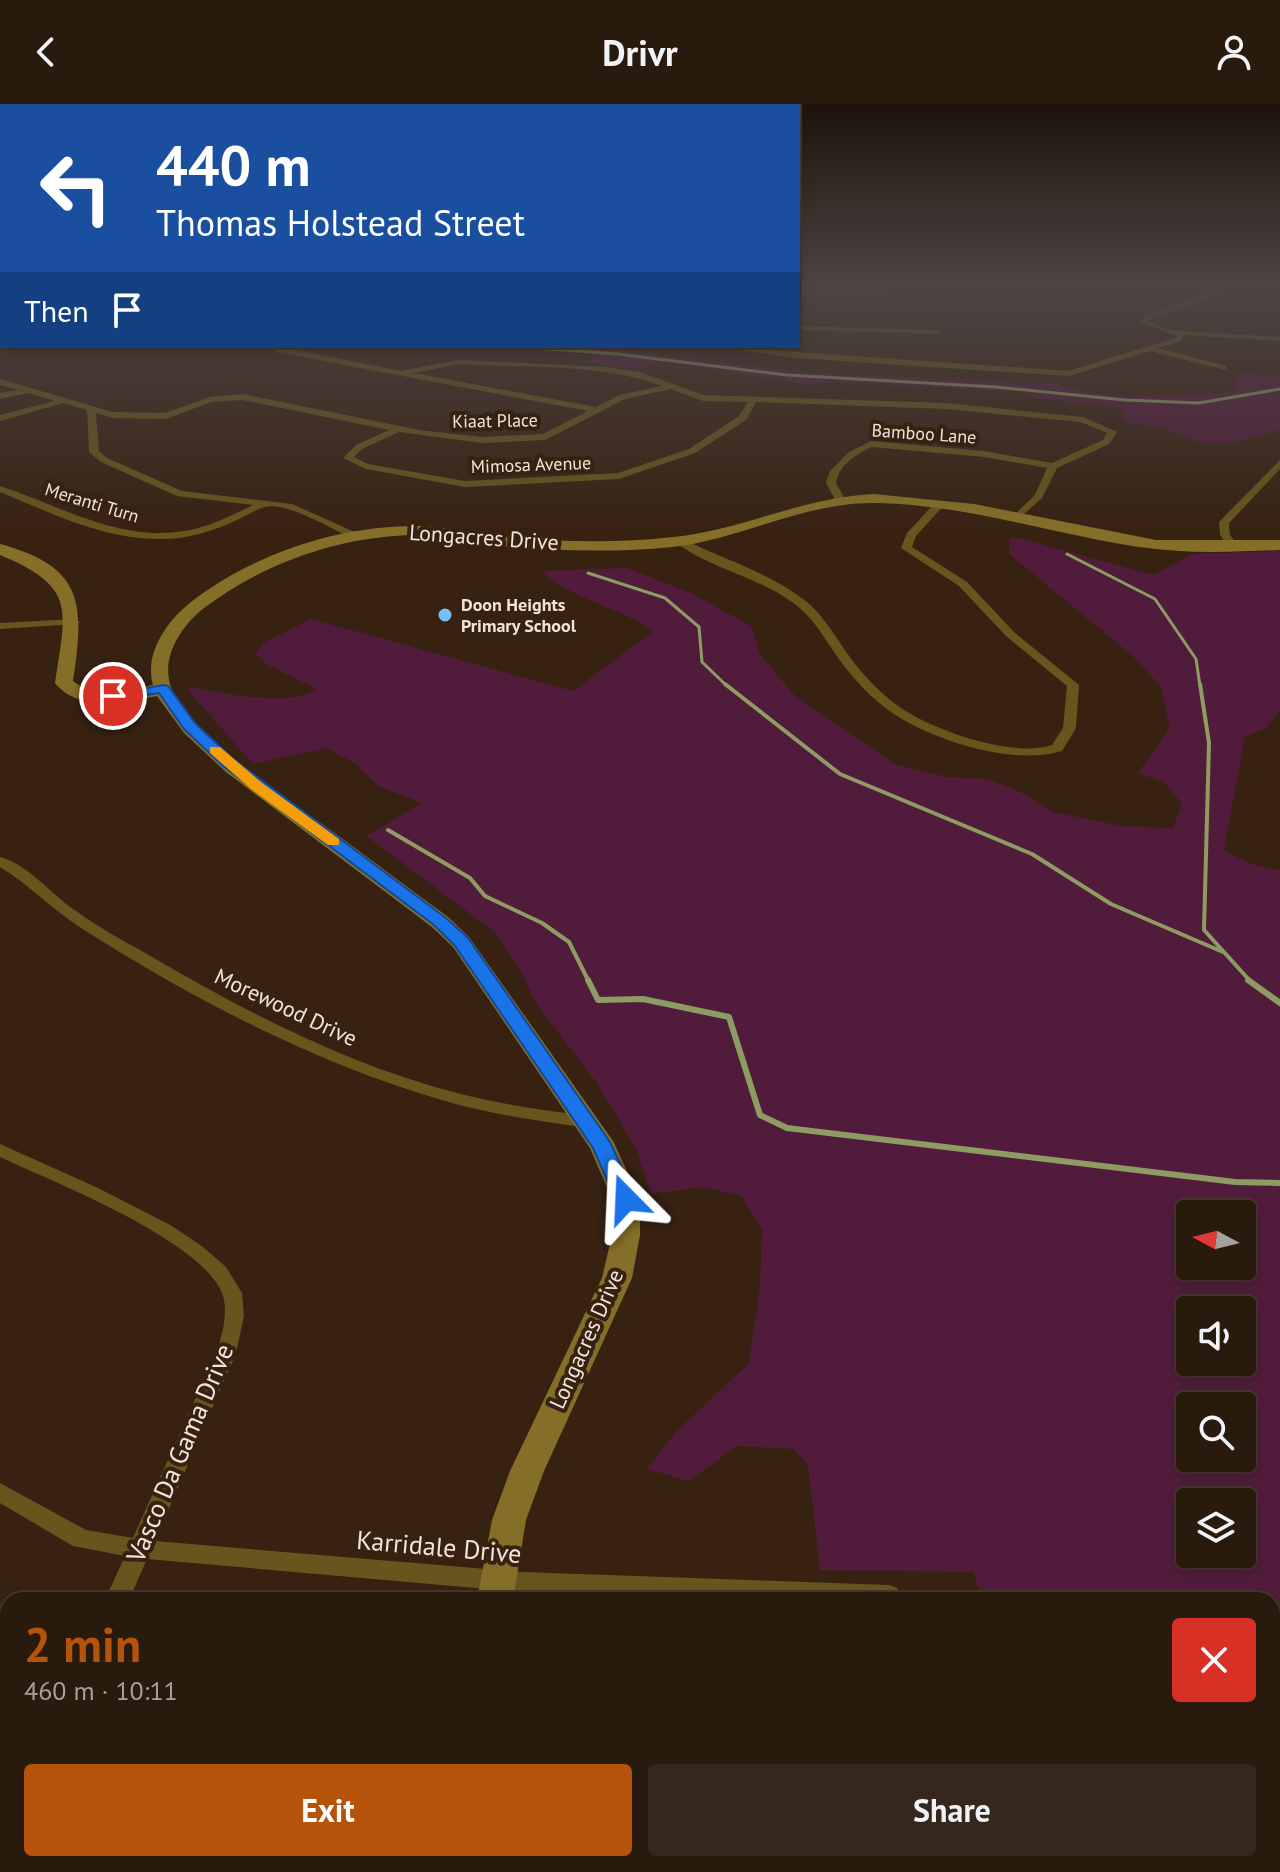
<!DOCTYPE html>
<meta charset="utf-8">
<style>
body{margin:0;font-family:"PT Sans",sans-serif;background:#35271c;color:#f1f3f6;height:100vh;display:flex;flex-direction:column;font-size:30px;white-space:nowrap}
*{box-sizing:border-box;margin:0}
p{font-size:26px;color:#a5a19e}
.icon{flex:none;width:44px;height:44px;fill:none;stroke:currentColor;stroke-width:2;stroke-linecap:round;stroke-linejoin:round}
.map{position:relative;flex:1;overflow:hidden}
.details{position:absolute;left:0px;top:1488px;width:1280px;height:280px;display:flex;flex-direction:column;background:#291a0e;border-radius:24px 24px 0 0;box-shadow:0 4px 12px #0003,0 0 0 2px #45382e}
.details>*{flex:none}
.hud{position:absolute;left:0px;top:0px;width:800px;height:244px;box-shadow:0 4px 12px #0003,0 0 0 2px #45382e;background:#1a4fa0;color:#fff;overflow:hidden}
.needle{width:52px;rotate:277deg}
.fabs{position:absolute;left:1176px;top:1096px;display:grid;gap:16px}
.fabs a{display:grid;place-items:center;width:80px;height:80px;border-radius:8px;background:#291a0e;box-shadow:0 4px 12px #0003,0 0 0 2px #45382e;font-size:40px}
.pin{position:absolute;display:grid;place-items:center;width:68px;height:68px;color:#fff;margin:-34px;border:4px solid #fff;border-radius:50%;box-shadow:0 2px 8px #0007}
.me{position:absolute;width:88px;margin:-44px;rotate:339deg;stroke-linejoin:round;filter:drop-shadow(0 0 6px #0008)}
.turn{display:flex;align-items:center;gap:28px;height:168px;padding:0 24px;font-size:36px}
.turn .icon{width:104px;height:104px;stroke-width:2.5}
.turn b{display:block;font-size:56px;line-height:68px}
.then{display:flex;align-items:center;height:76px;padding:0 24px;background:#0003;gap:16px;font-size:30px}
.round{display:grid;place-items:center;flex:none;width:84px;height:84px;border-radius:8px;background:#35271c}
.summary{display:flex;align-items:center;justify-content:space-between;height:136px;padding:0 24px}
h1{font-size:48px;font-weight:700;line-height:60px;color:#b45309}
.cta{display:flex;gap:16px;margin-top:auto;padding:16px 24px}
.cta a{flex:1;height:92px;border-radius:8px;background:#b45309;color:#fff;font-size:32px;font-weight:700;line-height:92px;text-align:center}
.cta a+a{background:#35271c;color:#f1f3f6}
header{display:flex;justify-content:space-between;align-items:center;height:104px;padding:0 24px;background:#291a0e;font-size:36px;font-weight:700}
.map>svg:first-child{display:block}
.green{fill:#511c3b;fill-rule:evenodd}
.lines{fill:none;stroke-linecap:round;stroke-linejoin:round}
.stream-far2{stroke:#8d9c62;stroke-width:3}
.stream-far1{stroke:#8d9c62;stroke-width:4}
.stream{stroke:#8d9c62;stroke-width:6}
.street{fill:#66551d;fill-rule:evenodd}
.secondary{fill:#856f28;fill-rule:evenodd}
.route{fill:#1a73e8;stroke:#114b97;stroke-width:2}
.slow{fill:#f59e0b}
.poi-dot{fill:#78bff7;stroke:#372212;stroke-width:3}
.labels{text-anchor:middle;stroke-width:8;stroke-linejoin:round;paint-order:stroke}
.far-street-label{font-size:18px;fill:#f3e4da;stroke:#372212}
.far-poi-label{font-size:18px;font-weight:bold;fill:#f3e4da;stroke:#372212;text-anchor:start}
.street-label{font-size:22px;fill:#f3e4da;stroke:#372212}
.near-street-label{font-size:26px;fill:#f3e4da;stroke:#372212}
</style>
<header><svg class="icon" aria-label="back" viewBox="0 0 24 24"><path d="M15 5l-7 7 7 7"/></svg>Drivr<svg class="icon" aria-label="person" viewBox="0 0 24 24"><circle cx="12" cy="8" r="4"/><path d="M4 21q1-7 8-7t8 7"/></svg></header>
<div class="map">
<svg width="1280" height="1768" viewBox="0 0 1280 1768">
<rect width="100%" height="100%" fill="#372212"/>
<path class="green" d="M360,242H591L811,269L1058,280C1097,298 1192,291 1237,288L1234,275L1242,269L1280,272V326L1233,339L1203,340L1160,324L1123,318L1125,304L1037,294L1026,288L833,278L811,281L661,257L640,265L589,259L593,249L524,244Z
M1015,433L1153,471L1193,450L1280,447V607L1266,624L1245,633L1224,746L1249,759L1280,767V1768H1248L1244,1760H1272V1496H1116L1112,1486L1063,1496H983L973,1468L820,1466L808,1361L793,1345L737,1342L689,1377L647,1365L675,1329L749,1259L760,1183L762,1126L742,1092L702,1083L651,1090L636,1045L596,978L535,898L522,869L494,828L367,732L422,699L378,682L354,659L327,644L253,660L188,586L190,583C221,589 290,604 316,585L268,561L255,550L263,539L311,515L573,587L654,527C621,504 568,494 542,467L627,464L693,490L752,523L760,550L794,591L896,661L947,673L988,675L1022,689L1053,708L1121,722L1173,724L1182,700L1164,678L1138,669L1170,624L1161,583L1133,552L1009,450V436ZM1190,1110H1242V1162H1190ZM1190,1206H1242V1258H1190ZM1190,1302H1242V1354H1190ZM1190,1398H1242V1450H1190Z"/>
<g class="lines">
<path class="stream-far2" d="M509,242L618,250L787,271L996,283L1125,296L1199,299L1280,285
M1067,450L1155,495L1196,555L1200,582
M588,469L665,494L699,523L702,558L727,582"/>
<path class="stream-far1" d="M725,580L840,670L1032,750L1111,800L1223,848
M1200,580L1209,639L1204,826L1251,878
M388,726L470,774L485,792L542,819L569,838L589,878"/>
<path class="stream" d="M588,876L598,896L643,895L729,913L760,1011L787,1024L1235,1078L1280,1079
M1248,876L1280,899"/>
<path class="street" d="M900,180H933L798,193V189Z
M1081,180H1143L1140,182Z
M1209,180H1216L1218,187L1198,200L1159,211L1148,217L1170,226L1280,233V237L1183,231L1181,237L1158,244L1226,262V266L1150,247L1069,272L795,254L712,242L1068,267L1175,234L1176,231L1138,218C1157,200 1188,202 1210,186Z
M798,222L937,226L941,228L937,230L798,226Z
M277,242L401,267L459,256L605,263L640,268L704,291L946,299L1083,313L1117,328L1109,340L1057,364L1042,394L1016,417L1011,414L1035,391L1047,364L984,353L872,343C856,350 839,361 836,379L846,397L844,399L836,397L826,379L830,367L849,348L871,337L984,347L1052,359L1103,336L1107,329L1081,318L946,305L756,298L746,316L695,349L619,375L465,383L366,365L343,354L356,341L389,326L243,296L211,298L166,315L113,314L96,309L99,347L107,354L182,387L292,400L359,430V434H351C330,424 288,398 265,403C256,405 246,412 237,416C213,427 186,436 159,435C103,435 51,409 0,388V382C62,402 121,440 190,426C212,421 233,411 253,401L177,392L101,358L89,348L87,306L63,299L0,317V311L55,297L28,289L0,295V289L18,286L0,281V275L113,308L165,309L210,293L243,290L419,326L482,333L543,330L588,307L286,250L277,248ZM459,260C526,264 599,259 662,282L619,291L596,303L414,269ZM671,285L703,297L748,298L739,312L689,345L618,369L465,377L368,360L354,353L362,345L399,328L482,339L545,336L625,295Z
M1280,356V365L1229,419L1230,431L1239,443L1230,445L1220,431L1219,418Z
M936,398L945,400L916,432L912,443L967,478L1014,528L1079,581L1076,624L1062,647C1014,662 935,637 894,610C877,599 862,584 849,568C830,546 817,515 792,498C758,473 704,462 674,437L683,435C722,455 768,468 803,495C827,513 841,544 860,566C872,580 886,594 901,604C935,627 1013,654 1052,641L1063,624L1067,582L1006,532L959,482L901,444L907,429Z
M74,515L80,518L78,520L0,525V519Z
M0,753C26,760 48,786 69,802C93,820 120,835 147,850C244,907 348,961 457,989C499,1000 540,1006 583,1011L592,1017L583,1023C537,1017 490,1010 445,997C315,959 192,895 78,822C51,804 28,780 0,763Z
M0,1040L98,1084L172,1122L203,1143L226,1163L242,1189L244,1212L236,1249L155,1437L521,1468L889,1481L897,1484L901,1496H742L521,1488L147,1455L129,1496H105L125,1452L73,1442L0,1399V1379L86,1426L133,1434C151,1393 170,1352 188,1311C197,1291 208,1270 216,1249C222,1233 229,1207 222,1189C200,1135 53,1078 0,1053Z
M8,1756V1760H34L33,1768H5Z
M908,1760H936L937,1768H909Z"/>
<path class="secondary" d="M0,230H2V238H0Z
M874,390L974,400L1156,436H1280V446C1233,448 1186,450 1139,443C1052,430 967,401 878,399C806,397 742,435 672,443C613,449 551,447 492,441C466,438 441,430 415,431C341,432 263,459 204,504C181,522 159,555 172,586C196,641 281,690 329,725C369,754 408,784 448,813L469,833L613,1037L640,1095V1131L632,1174L544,1367L526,1416L513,1496H477L492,1416L510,1367L602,1174L612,1131V1095L590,1044L453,843L432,823L226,668L184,629L157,592C125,598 79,609 55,579C66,505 77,483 0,451V440C86,463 84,502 73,577C95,595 127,586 153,581C144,549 167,517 191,498C253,450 339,421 418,422C443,422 466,429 490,431C550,438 613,440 673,433C742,426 804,393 874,390Z
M444,1760H484L483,1768H443Z"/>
</g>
<linearGradient id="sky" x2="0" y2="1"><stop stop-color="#1e130a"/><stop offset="0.42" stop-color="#4d4444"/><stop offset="1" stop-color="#4d4444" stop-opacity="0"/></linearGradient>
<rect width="1280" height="428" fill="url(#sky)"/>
<path class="route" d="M163,581L168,582L195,619L233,655L446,814L468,834L610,1038L637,1095L634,1101H618L593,1044L455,842L434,821L223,662L184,625L159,589L113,596L106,592Z"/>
<path class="slow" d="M210,643H220L262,679L339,735V741H328L251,685L210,649Z"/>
<circle class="poi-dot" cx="445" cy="511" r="8"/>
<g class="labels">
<g class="far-street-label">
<text transform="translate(495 317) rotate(-1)" y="6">Kiaat Place</text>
<text transform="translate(924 330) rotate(4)" y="6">Bamboo Lane</text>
<text transform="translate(531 361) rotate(-2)" y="6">Mimosa Avenue</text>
<text transform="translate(92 399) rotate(17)" y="6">Meranti Turn</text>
</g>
<g class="far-poi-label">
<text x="461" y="507">Doon Heights<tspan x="461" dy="21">Primary School</tspan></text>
</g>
<g class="street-label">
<text transform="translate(484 433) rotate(4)" y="8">Longacres Drive</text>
<text transform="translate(286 903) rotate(25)" y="8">Morewood Drive</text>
<text transform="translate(586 1235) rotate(-66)" y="8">Longacres Drive</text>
</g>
<g class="near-street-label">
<text transform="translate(180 1349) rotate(-67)" y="9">Vasco Da Gama Drive</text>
<text transform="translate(439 1443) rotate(5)" y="9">Karridale Drive</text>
</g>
</g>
</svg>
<div class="fabs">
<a><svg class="needle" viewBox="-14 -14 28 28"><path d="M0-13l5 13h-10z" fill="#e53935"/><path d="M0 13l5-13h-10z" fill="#a5a19e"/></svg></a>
<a><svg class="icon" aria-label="sound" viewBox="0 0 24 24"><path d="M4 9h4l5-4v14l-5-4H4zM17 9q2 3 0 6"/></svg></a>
<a><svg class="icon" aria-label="search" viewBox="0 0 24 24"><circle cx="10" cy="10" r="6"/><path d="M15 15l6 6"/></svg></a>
<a><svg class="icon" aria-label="layers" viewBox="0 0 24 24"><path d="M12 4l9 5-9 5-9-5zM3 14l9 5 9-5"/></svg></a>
</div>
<div class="pin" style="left:113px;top:592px;background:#d93025"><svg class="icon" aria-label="arrive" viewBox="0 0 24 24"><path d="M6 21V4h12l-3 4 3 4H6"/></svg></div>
<svg class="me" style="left:626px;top:1095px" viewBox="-20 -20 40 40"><path d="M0-17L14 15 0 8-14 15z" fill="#1a73e8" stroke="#fff" stroke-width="4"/></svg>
<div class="hud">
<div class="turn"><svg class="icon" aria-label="left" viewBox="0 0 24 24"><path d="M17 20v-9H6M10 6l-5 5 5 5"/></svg><div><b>440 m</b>Thomas Holstead Street</div></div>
<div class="then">Then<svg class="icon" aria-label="arrive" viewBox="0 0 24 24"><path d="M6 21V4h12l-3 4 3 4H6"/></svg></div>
</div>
<section class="details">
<div class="summary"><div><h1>2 min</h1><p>460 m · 10:11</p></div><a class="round" style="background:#d93025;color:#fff"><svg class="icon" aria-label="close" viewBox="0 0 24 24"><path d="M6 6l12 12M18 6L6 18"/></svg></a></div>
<div class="cta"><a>Exit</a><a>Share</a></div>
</section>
</div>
